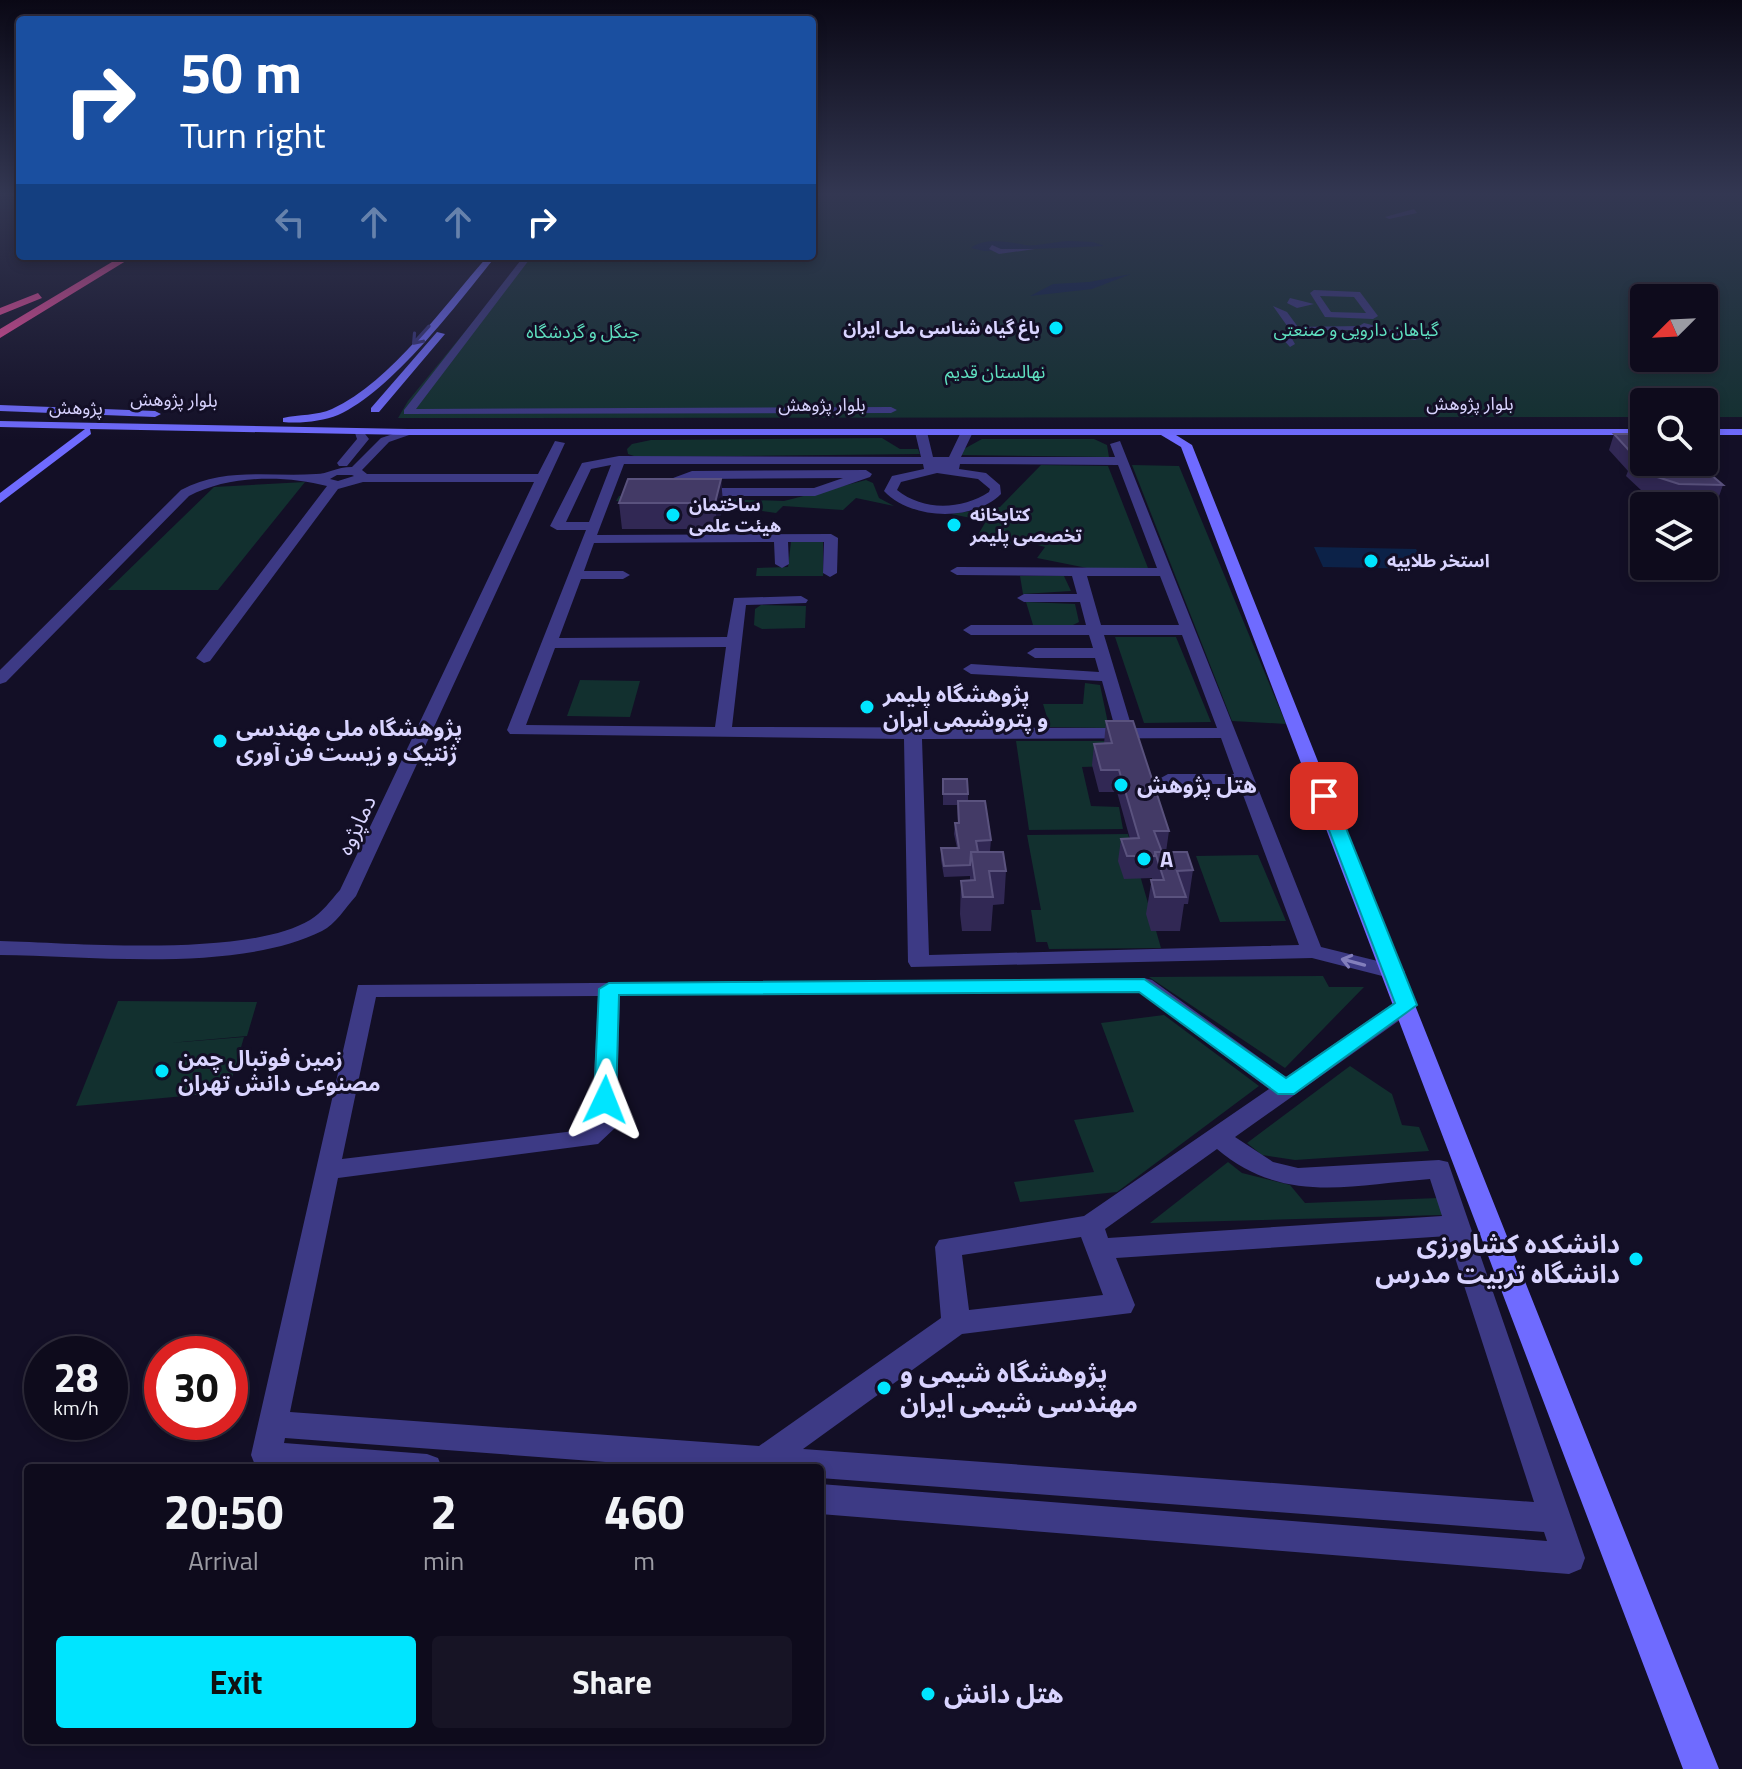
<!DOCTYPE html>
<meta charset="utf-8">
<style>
body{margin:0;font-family:"Titillium Web","Noto Sans Arabic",sans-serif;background:#171425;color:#f1f3f6;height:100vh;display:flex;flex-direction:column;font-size:30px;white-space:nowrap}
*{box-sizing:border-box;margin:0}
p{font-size:26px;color:#9b9ba3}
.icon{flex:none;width:44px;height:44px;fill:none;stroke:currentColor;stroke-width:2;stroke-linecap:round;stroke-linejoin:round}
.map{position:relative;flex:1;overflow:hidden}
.panel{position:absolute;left:24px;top:1464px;width:800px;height:280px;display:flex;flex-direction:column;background:#0e0b1c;border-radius:8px;box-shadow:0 4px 12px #0003,0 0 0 2px #2e2b3b}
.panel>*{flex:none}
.guide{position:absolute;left:16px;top:16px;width:800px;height:244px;border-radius:8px;box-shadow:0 4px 12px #0003,0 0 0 2px #2e2b3b;background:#1a4fa0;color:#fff;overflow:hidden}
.needle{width:52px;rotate:246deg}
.buttons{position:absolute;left:1630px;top:284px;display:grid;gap:16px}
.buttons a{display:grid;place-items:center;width:88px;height:88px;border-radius:8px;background:#0e0b1c;box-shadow:0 4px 12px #0003,0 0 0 2px #2e2b3b;font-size:40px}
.speed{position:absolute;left:24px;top:1336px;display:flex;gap:16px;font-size:40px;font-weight:700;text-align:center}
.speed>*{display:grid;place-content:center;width:104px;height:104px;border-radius:50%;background:#0e0b1c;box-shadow:0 4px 12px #0003,0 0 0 2px #2e2b3b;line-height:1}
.speed small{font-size:20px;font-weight:400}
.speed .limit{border:12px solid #d22;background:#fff;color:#111}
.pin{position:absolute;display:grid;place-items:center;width:68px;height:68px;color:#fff;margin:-34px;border-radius:16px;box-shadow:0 4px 12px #0006}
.me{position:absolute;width:88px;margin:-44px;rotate:2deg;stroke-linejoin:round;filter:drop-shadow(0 0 6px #0008)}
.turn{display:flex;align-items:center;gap:28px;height:168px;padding:0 32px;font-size:36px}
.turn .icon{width:104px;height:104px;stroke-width:2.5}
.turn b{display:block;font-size:56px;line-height:68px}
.lanes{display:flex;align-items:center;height:76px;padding:0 32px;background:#0003;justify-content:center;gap:40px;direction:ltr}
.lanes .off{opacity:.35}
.eta{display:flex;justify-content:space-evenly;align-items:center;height:136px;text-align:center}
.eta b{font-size:48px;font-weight:700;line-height:56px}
.primary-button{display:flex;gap:16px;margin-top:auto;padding:16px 32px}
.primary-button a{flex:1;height:92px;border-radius:8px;background:#00e5ff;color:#111;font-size:32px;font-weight:700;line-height:92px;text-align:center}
.primary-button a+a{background:#171425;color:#f1f3f6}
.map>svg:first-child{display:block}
.green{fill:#12302f;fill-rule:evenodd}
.water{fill:#0c2248}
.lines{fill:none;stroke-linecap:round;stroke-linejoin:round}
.street{fill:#3d3a85;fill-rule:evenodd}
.secondary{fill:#6f6bff;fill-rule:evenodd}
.highway{fill:#ff4fa3;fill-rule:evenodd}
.wall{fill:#312854}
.shaded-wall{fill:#1d163a}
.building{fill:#433a66;stroke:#5a527e;stroke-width:2}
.oneway{stroke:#38347d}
.oneway2{stroke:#837fbc}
.route{fill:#00e5ff;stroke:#0095a6;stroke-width:2}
.poi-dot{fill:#00e5ff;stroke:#130f26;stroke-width:3}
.labels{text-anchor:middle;stroke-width:6;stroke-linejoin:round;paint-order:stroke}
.far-poi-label{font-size:18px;font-weight:bold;fill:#d9d4ff;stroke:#130f26;text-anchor:start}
.far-park-label{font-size:18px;fill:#5fe0c0;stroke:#130f26}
.far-street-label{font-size:18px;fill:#d9d4ff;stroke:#130f26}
.poi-label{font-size:22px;font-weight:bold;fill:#d9d4ff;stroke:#130f26;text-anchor:start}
.street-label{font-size:22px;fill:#d9d4ff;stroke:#130f26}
.near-poi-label{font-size:26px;font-weight:bold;fill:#d9d4ff;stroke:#130f26;text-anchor:start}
</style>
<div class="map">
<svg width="1742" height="1769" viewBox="0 0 1742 1769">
<rect width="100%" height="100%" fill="#130f26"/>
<path class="green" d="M812,193H1734L1742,197V417H1704V402H1644V417L398,418L408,401L527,256H812ZM1644,298H1704V358H1644Z
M882,438L900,449H918L920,454L637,457L628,454L627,449L632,444L651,440Z
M982,439H1094L1107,445L1109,457L960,455L962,450Z
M1041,465L1108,466L1148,568L1092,569L1037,558L1045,547L1027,542L1019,546L992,542L994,536L978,535L986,521L951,514L1000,507Z
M1132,465L1179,466L1286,724L1232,721Z
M866,480L873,483L879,498L894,506L856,498L843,510L783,506L776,513L733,507L731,503L616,501L619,496L784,501Z
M305,482L218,590H108L214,487Z
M791,542H823V576H756L757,568L788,567Z
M1020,576H1064L1071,591L1023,594Z
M1026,602L1075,604L1079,622L1073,625H1033Z
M761,605L806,606L805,628L762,629L754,625L755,609Z
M1115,637H1176L1211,722L1144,723Z
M580,680L640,681L630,717L567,716Z
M1085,683L1100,685L1109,728L1050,727L1043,704H1083Z
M1016,741H1107L1115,766L1082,767L1091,806L1119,807L1123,829L1029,830Z
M1128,834L1161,948L1049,949L1047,942H1036L1031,910H1041L1027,835Z
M1258,855L1286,921L1220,922L1196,856Z
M1323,976L1329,987H1364L1285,1068L1149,977Z
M118,1001L257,1002L247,1036L170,1043L244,1037L228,1092L76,1106Z
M1164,1015L1259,1086L1117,1192L1020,1202L1014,1182L1094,1172L1074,1120L1134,1112L1101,1023Z
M1350,1066L1392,1094L1402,1125L1419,1127L1429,1151L1295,1160L1262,1155L1247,1143Z
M1228,1162L1242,1173L1290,1185L1305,1203L1439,1198L1442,1215L1150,1223Z"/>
<path class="water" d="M1069,241L1093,242L1104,246L984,251L971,248C984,237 1010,242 1025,245C1033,247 1058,241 1069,241Z
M1131,274L1092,289L1030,296L1053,284L1089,282Z
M1314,547L1416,549L1428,569L1323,567Z"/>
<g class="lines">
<path class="street" d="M1414,209L1417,213L1389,219L1385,217Z
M992,245L1001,249H1035L999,254L989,249Z
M524,256H532L416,409L891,407L897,410L891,413L404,414V410Z
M1314,290L1360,292L1378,316L1373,319L1325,317L1310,293ZM1320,296L1354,297L1366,313L1331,312Z
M1290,298L1314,304L1297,308L1287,303Z
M1273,306L1287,312L1298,327L1359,326L1364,323L1420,337L1415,340C1380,332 1324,323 1291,337L1295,344L1290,347L1280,336L1290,330Z
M408,429L412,430V434L389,442L362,470L367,474H538L555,441L565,443L356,896C345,908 336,924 322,931C237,973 93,956 0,955V941C76,943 246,958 310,920C322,913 331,900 340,890L534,482H363L338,489L210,661L204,663L196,658L327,486C285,475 229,475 189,496L6,682L0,684V670L181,490C225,467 268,477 316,474C328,474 336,467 352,467L381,438ZM337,475H352L354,476L338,481L330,479Z
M921,429L927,432L933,457H949L961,432L967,429L973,432L961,457H1115L1110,444L1120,441L1321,947L1402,967L1405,972L1402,977L1394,979L1312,958L911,967L908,962L904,739L510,734L507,730L586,530H557L550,526L582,463L619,456L921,457L915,432ZM624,464H923L924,469L892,476L884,491C911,520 973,522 1001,494L1000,485L986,473L959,469L960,464L1118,465L1157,568L957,567L950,571L957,575L1072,576L1077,594H1024L1017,598L1024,602H1080L1086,625H971L963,630L971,635H1089L1093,648H1035L1027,653L1035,658H1095L1099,672L971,664L963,669L971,674L1102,681L1115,728L732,727L746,605L806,603L808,600L801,596L734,598L727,637L559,638L581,579H623L630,575L623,571H584L594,543L774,542L775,564L782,568L789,564L788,542H824L823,573L830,577L837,573L838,538L831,534L597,535ZM611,465L589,522H566L591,469ZM937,473L978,479L990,489L989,492C961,510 923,511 897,490L901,482ZM1087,576H1160L1179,625H1101ZM1104,635H1182L1217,728H1132ZM726,647L715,727L526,725L555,648ZM1221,738L1234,774H1168L1159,779L1168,784H1239L1299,945L929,955L922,739Z
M354,430H362L369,439L347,466H339L337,463L357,439Z
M866,470L872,474L870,477L815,496H689L670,492L665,481L692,471ZM843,478L814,488H689L678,483L693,479Z
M1144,978L1152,980L1286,1077L1398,1000H1414L1417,1005L1414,1010L1235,1137L1273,1162L1298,1168L1439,1160L1448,1162L1585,1558L1581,1569L1569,1574L820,1514V1484L1547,1541L1544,1532L820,1478V1468H686L285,1438L284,1443L427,1454L438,1458L442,1468H264L255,1465L251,1455L358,985ZM1139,992L1269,1089L1084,1216L939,1240L935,1247L941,1318L759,1446L290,1412L338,1178L598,1144L616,1127L620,995ZM598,996L592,1123L583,1130L342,1159L376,997ZM1217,1149C1283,1205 1351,1185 1430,1179L1442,1216L1108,1238L1105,1229ZM1448,1236L1534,1502L803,1449L962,1334L1131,1313L1135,1305L1116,1258ZM1081,1237L1103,1295L969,1310L962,1255Z"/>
<path class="secondary" d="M488,256H496C459,302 391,392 338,415C323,421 300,424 283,422V418C299,414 317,416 332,409C392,381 444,305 488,256Z
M437,332L445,334L379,412H371V408Z
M0,405L155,411L161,414L155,417L0,411Z
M0,421L408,429H1644V435H1176L1192,445L1719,1769H1683L1181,447L1161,435H408L90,429L91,434L0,503V493L85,429L0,427Z
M1704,429H1742V435H1704Z"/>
<path class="highway" d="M122,256H134L0,338V329Z
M38,293L42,298L0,315V308Z"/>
</g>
<path class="wall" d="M1614,434L1644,462L1723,485L1717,502H1673L1642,491L1626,476L1628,471L1609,450Z
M721,479L723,504L717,529H622L619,503Z
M1106,721L1169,831L1166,852L1193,870L1188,904H1184L1180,931H1151L1146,914L1152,878L1124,879L1118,861L1121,839H1130L1117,792H1099L1092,765L1094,744H1104Z
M943,779L968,794V801L991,840L990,851L978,852L1006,871L1004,904L993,905L991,931H962L960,914L961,881L970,880V876L944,877L941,860V848H957L954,834L955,823H958L957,805H943Z"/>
<path class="shaded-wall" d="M721,479L723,504L717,529L715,503Z"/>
<path class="building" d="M1614,434H1643L1644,435V462H1696L1723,485L1679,484L1648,474L1632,459H1637Z
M628,479H721L715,503H619Z
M1106,721H1133L1169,831H1154L1162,852H1155V856H1127L1121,839L1139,838L1119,770H1101L1094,744L1112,743Z
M943,779H967L968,794H943Z
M958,801H985L991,840L976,841L978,852H971L970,865L944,866L941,848H959L955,823H959Z
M971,852H1003L1006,871H989L993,897H963L961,881L975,880Z
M1155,852H1187L1193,870L1177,871L1186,897H1155L1151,880H1164Z"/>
<defs><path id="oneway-shaft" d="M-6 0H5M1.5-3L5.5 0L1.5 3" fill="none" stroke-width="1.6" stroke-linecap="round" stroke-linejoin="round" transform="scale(2)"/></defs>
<use class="oneway" href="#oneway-shaft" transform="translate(421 335) rotate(132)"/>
<use class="oneway2" href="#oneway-shaft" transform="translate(1353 962) rotate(-165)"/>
<linearGradient id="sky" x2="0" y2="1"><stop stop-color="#0a0815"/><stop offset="0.44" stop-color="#333752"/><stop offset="1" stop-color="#333752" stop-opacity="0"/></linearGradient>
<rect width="1742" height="440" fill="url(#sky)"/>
<path class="route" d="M1324,791L1333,796L1417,1005L1294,1094H1278L1139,992L619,995L616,1100L605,1107L594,1100L599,989L609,983L1144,979L1286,1078L1395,1003L1316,796Z"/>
<g class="poi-dot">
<circle cx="1056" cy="328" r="8"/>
<circle cx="673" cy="515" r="8"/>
<circle cx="954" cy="525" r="8"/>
<circle cx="1371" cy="561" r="8"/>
<circle cx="867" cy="707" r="8"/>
<circle cx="220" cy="741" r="8"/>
<circle cx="1121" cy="785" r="8"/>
<circle cx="1144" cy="859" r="8"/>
<circle cx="162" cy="1071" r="8"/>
<circle cx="1636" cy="1259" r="8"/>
<circle cx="884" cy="1388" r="8"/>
<circle cx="928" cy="1694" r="8"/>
</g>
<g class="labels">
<g class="far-poi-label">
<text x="1040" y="334" text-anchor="end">باغ گیاه‌ شناسی ملی ایران</text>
<text x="689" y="511">ساختمان<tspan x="689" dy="21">هیئت علمی</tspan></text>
<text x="970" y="521">کتابخانه<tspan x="970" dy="21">تخصصی پلیمر</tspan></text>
<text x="1387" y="567">استخر طلاییه</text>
</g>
<g class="far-park-label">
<text x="1356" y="336">گیاهان دارویی و صنعتی</text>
<text x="583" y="338">جنگل و گردشگاه</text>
<text x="995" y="378">نهالستان قدیم</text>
</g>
<g class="far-street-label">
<text transform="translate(174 400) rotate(1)" y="6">بلوار پژوهش</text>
<text x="1470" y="410">بلوار پژوهش</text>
<text x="822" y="411">بلوار پژوهش</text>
<text transform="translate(76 408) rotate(1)" y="6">پژوهش</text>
</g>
<g class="poi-label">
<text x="883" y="702">پژوهشگاه پلیمر<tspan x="883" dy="25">و پتروشیمی ایران</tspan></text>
<text x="236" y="736">پژوهشگاه ملی مهندسی<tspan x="236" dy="25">ژنتیک و زیست فن آوری</tspan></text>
<text x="1137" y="793">هتل پژوهش</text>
<text x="1160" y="867">A</text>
<text x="178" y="1066">زمین فوتبال چمن<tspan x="178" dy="25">مصنوعی دانش تهران</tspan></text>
</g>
<g class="street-label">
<text transform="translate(356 825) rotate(-65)" y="8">دماپژوه</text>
</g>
<g class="near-poi-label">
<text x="1620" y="1253" text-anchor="end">دانشکده کشاورزی<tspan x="1620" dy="30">دانشگاه تربیت مدرس</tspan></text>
<text x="900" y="1382">پژوهشگاه شیمی و<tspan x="900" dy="30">مهندسی شیمی ایران</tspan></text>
<text x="944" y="1703">هتل دانش</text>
</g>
</g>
</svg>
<div class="buttons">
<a><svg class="needle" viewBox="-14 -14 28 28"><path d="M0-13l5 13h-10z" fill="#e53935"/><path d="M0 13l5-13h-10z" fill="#9b9ba3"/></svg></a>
<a><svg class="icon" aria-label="search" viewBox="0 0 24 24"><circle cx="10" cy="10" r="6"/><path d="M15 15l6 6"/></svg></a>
<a><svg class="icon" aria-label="layers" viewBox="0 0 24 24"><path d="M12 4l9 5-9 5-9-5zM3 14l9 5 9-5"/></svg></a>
</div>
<div class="speed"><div>28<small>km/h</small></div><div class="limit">30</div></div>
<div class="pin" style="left:1324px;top:796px;background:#d93025"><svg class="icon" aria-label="arrive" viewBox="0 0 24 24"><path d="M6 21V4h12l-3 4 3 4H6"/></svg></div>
<svg class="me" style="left:605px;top:1100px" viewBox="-20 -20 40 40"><path d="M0-17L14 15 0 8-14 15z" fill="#00e5ff" stroke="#fff" stroke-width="4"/></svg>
<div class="guide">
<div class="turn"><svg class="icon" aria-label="right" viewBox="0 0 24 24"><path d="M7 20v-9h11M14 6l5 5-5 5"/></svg><div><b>50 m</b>Turn right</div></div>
<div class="lanes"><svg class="icon off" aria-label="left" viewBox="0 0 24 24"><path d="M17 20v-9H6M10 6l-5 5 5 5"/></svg><svg class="icon off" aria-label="ahead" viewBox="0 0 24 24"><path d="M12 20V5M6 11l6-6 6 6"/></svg><svg class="icon off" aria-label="ahead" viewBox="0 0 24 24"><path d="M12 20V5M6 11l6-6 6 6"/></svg><svg class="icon" aria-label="right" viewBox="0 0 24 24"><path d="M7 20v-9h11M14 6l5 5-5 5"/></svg></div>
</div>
<section class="panel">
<div class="eta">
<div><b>20:50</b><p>Arrival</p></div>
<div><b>2</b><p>min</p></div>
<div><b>460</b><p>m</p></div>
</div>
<div class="primary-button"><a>Exit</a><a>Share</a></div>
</section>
</div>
